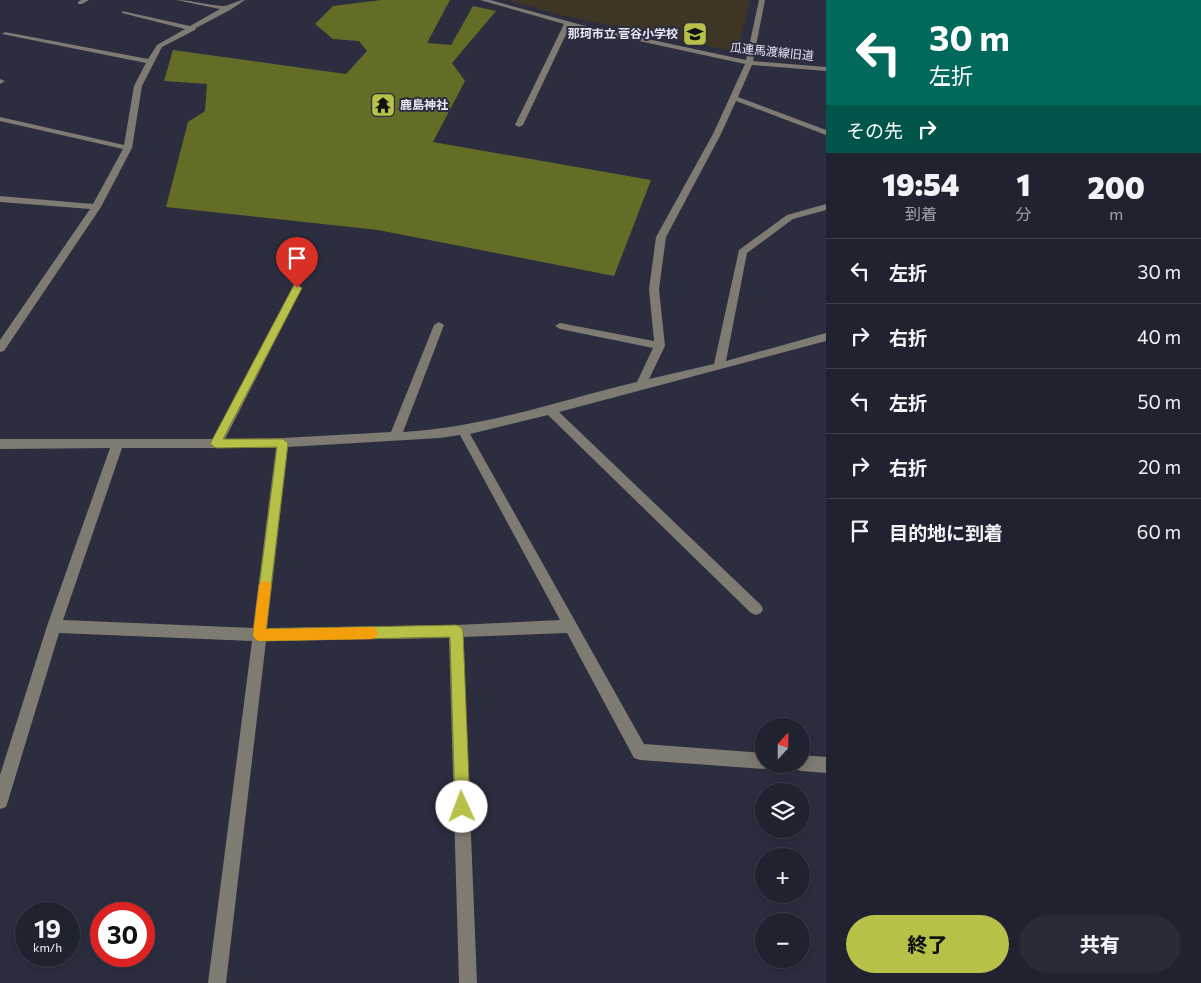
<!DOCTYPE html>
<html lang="ja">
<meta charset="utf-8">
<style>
body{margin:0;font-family:Commissioner,"Noto Sans JP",sans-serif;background:#292a37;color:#f1f3f6;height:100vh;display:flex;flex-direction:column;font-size:19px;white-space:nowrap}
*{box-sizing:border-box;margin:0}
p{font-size:16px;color:#a2a4aa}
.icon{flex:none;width:28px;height:28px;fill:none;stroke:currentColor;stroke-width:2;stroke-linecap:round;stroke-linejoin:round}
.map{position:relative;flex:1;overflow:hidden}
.details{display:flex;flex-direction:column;background:#21222f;width:375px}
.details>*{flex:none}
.top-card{background:#00695c;color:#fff;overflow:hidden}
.needle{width:32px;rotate:21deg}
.tools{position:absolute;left:755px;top:718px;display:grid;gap:10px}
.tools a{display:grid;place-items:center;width:55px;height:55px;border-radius:50%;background:#21222f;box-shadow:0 2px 12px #0003,0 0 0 1px #3e3f4b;font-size:25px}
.speed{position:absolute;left:15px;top:902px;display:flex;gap:10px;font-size:25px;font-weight:700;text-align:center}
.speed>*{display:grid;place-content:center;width:65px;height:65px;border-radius:50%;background:#21222f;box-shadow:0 2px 12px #0003,0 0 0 1px #3e3f4b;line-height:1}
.speed small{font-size:12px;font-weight:400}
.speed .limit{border:8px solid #d22;background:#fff;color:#111}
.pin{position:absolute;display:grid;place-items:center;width:42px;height:42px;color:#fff;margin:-51px -21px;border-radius:50% 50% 50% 0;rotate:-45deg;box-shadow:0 0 5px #0007}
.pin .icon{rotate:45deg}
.me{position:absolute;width:55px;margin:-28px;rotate:358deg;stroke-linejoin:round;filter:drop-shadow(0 0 4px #0008)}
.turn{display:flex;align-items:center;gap:18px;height:105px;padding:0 20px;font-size:22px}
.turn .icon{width:65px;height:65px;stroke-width:2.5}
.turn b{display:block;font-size:35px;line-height:42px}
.then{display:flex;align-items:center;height:48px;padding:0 20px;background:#0003;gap:10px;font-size:19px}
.eta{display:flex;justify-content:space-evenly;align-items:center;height:85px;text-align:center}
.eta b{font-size:30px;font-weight:800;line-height:35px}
.button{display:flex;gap:10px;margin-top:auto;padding:10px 20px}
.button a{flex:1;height:58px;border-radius:30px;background:#b7c148;color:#111;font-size:20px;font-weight:800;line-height:58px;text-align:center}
.button a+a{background:#292a37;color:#f1f3f6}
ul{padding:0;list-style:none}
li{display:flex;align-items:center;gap:15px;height:65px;padding:0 20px;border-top:1px solid #3e3f4b}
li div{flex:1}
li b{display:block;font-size:19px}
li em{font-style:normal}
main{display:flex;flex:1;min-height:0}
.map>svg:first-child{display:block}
.education{fill:#3e3524}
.forest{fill:#636d26}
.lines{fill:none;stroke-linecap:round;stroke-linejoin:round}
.minor{fill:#7e7b72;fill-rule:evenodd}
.route{fill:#b7c148;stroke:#777d2f}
.slow{fill:#f59e0b}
.labels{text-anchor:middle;stroke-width:4;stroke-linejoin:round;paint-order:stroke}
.far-poi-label{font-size:12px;font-weight:bold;fill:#e8e8f4;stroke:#2c2d3f;text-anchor:end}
.far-street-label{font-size:12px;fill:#e8e8f4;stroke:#2c2d3f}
</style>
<main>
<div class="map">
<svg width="826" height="983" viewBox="0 0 826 983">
<rect width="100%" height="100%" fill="#2c2d3f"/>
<path class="education" d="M506,0H750L737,52L560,15Z"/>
<path class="forest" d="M381,0H450L427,43L451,45L473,6L496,11L452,63L465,81L433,142L651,180L614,276L378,230L166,207L188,122L205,111L207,84L164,81L173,50L346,74L367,51L359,41L333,39L315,24L333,6Z"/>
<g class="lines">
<path class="minor" d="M81,0H89L82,4H78V2Z
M176,0C192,0 207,5 223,6C230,6 236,0 245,0L230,10L196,28L195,30L162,47L142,86L132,148L101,207L4,351L0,352V340L90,209L0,202V196L93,204L123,149L0,121V117L124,145L134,86L146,63L2,34L5,32L148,59L157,45L185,29L122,13V11L190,26L220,9Z
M480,0H490L582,25L746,60L759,0H765L753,61L826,67V71L752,65L738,97L826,130V135L736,101L721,134L666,237L659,289L665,346L649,379L714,364L739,250L787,215L826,204V210L793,219L747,253L726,361L826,333V341L559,412L761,605L763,609L761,613L756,615L751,613L548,415L470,434L644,744L764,753V764H771L770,767L764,769L640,760L634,758L567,633L463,637L477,983H459L449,638L266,641L226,983H208L252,641L59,633L8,801L6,807L0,809V775L47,626L110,448L0,449V439H213L292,288L297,285L302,288L225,439L283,438L391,432L434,325L439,322L444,325L403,432C487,427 557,401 637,382L653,348L560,329L555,326L560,323L654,341L649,289L656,237L713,134L745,64L570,26L523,125L519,127L515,125L564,24ZM460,435L560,620L456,625L267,628L288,447L440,438ZM122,448H276L253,628L63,620Z
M0,79L5,81L0,84Z
M801,755L826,757V773L801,771L795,769L793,764H801Z"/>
</g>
<path class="route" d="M294,285H297L302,288L223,439H283L288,443L266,629L456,625L461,627L463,631L470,807L468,812L462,814L457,812L455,807L450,637L259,641L255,639L253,635L277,447L216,448L210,444Z"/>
<path class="slow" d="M265,581L270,582L271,586L266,629L372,627L376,629L378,633L376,637L372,639L259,641L255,639L253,635L259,586L261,582Z"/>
<defs>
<symbol id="school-square" viewBox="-11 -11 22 22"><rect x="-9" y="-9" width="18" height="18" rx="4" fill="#b7c148" stroke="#2c2d3f"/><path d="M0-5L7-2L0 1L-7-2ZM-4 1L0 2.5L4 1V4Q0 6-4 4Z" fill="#111"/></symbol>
<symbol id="temple-square" viewBox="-11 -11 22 22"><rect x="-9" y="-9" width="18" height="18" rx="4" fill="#b7c148" stroke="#2c2d3f"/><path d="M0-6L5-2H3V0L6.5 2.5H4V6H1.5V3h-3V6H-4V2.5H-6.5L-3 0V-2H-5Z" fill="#111"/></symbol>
</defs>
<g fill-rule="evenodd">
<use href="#school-square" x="681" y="20" width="28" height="28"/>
<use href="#temple-square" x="369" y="91" width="28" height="28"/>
</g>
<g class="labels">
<g class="far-poi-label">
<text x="678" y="38">那珂市立 菅谷小学校</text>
<text x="400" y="109" text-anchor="start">鹿島神社</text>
</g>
<g class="far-street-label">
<text transform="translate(772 52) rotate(6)" y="4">瓜連馬渡線旧道</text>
</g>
</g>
</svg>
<div class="tools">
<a><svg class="needle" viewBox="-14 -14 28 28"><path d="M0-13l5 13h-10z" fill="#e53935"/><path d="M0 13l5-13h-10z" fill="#a2a4aa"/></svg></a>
<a><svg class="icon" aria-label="layers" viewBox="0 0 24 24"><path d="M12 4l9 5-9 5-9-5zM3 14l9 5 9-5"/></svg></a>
<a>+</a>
<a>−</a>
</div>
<div class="speed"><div>19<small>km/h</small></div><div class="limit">30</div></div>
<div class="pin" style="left:297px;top:288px;background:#d93025"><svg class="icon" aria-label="arrive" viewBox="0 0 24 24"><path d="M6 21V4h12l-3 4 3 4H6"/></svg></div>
<svg class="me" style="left:462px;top:807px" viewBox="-20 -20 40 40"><circle r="19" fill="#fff"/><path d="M0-13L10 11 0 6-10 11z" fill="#b7c148"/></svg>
</div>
<section class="details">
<div class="top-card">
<div class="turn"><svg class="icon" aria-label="left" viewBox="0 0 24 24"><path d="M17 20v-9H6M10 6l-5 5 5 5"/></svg><div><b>30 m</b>左折</div></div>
<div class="then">その先<svg class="icon" aria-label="right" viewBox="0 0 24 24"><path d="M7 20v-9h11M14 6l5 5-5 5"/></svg></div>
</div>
<div class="eta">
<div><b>19:54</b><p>到着</p></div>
<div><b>1</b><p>分</p></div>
<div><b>200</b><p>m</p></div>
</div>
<ul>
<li><svg class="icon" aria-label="left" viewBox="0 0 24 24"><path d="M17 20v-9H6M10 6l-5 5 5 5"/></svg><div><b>左折</b></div><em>30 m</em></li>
<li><svg class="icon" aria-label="right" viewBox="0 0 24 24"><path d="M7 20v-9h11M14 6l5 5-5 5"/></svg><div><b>右折</b></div><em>40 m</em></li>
<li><svg class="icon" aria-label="left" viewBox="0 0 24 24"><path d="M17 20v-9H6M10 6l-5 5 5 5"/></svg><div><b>左折</b></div><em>50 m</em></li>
<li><svg class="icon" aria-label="right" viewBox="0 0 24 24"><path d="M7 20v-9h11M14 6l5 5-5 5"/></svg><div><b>右折</b></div><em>20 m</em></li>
<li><svg class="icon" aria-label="arrive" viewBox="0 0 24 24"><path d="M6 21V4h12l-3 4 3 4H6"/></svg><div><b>目的地に到着</b></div><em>60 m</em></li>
</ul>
<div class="button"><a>終了</a><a>共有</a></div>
</section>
</main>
